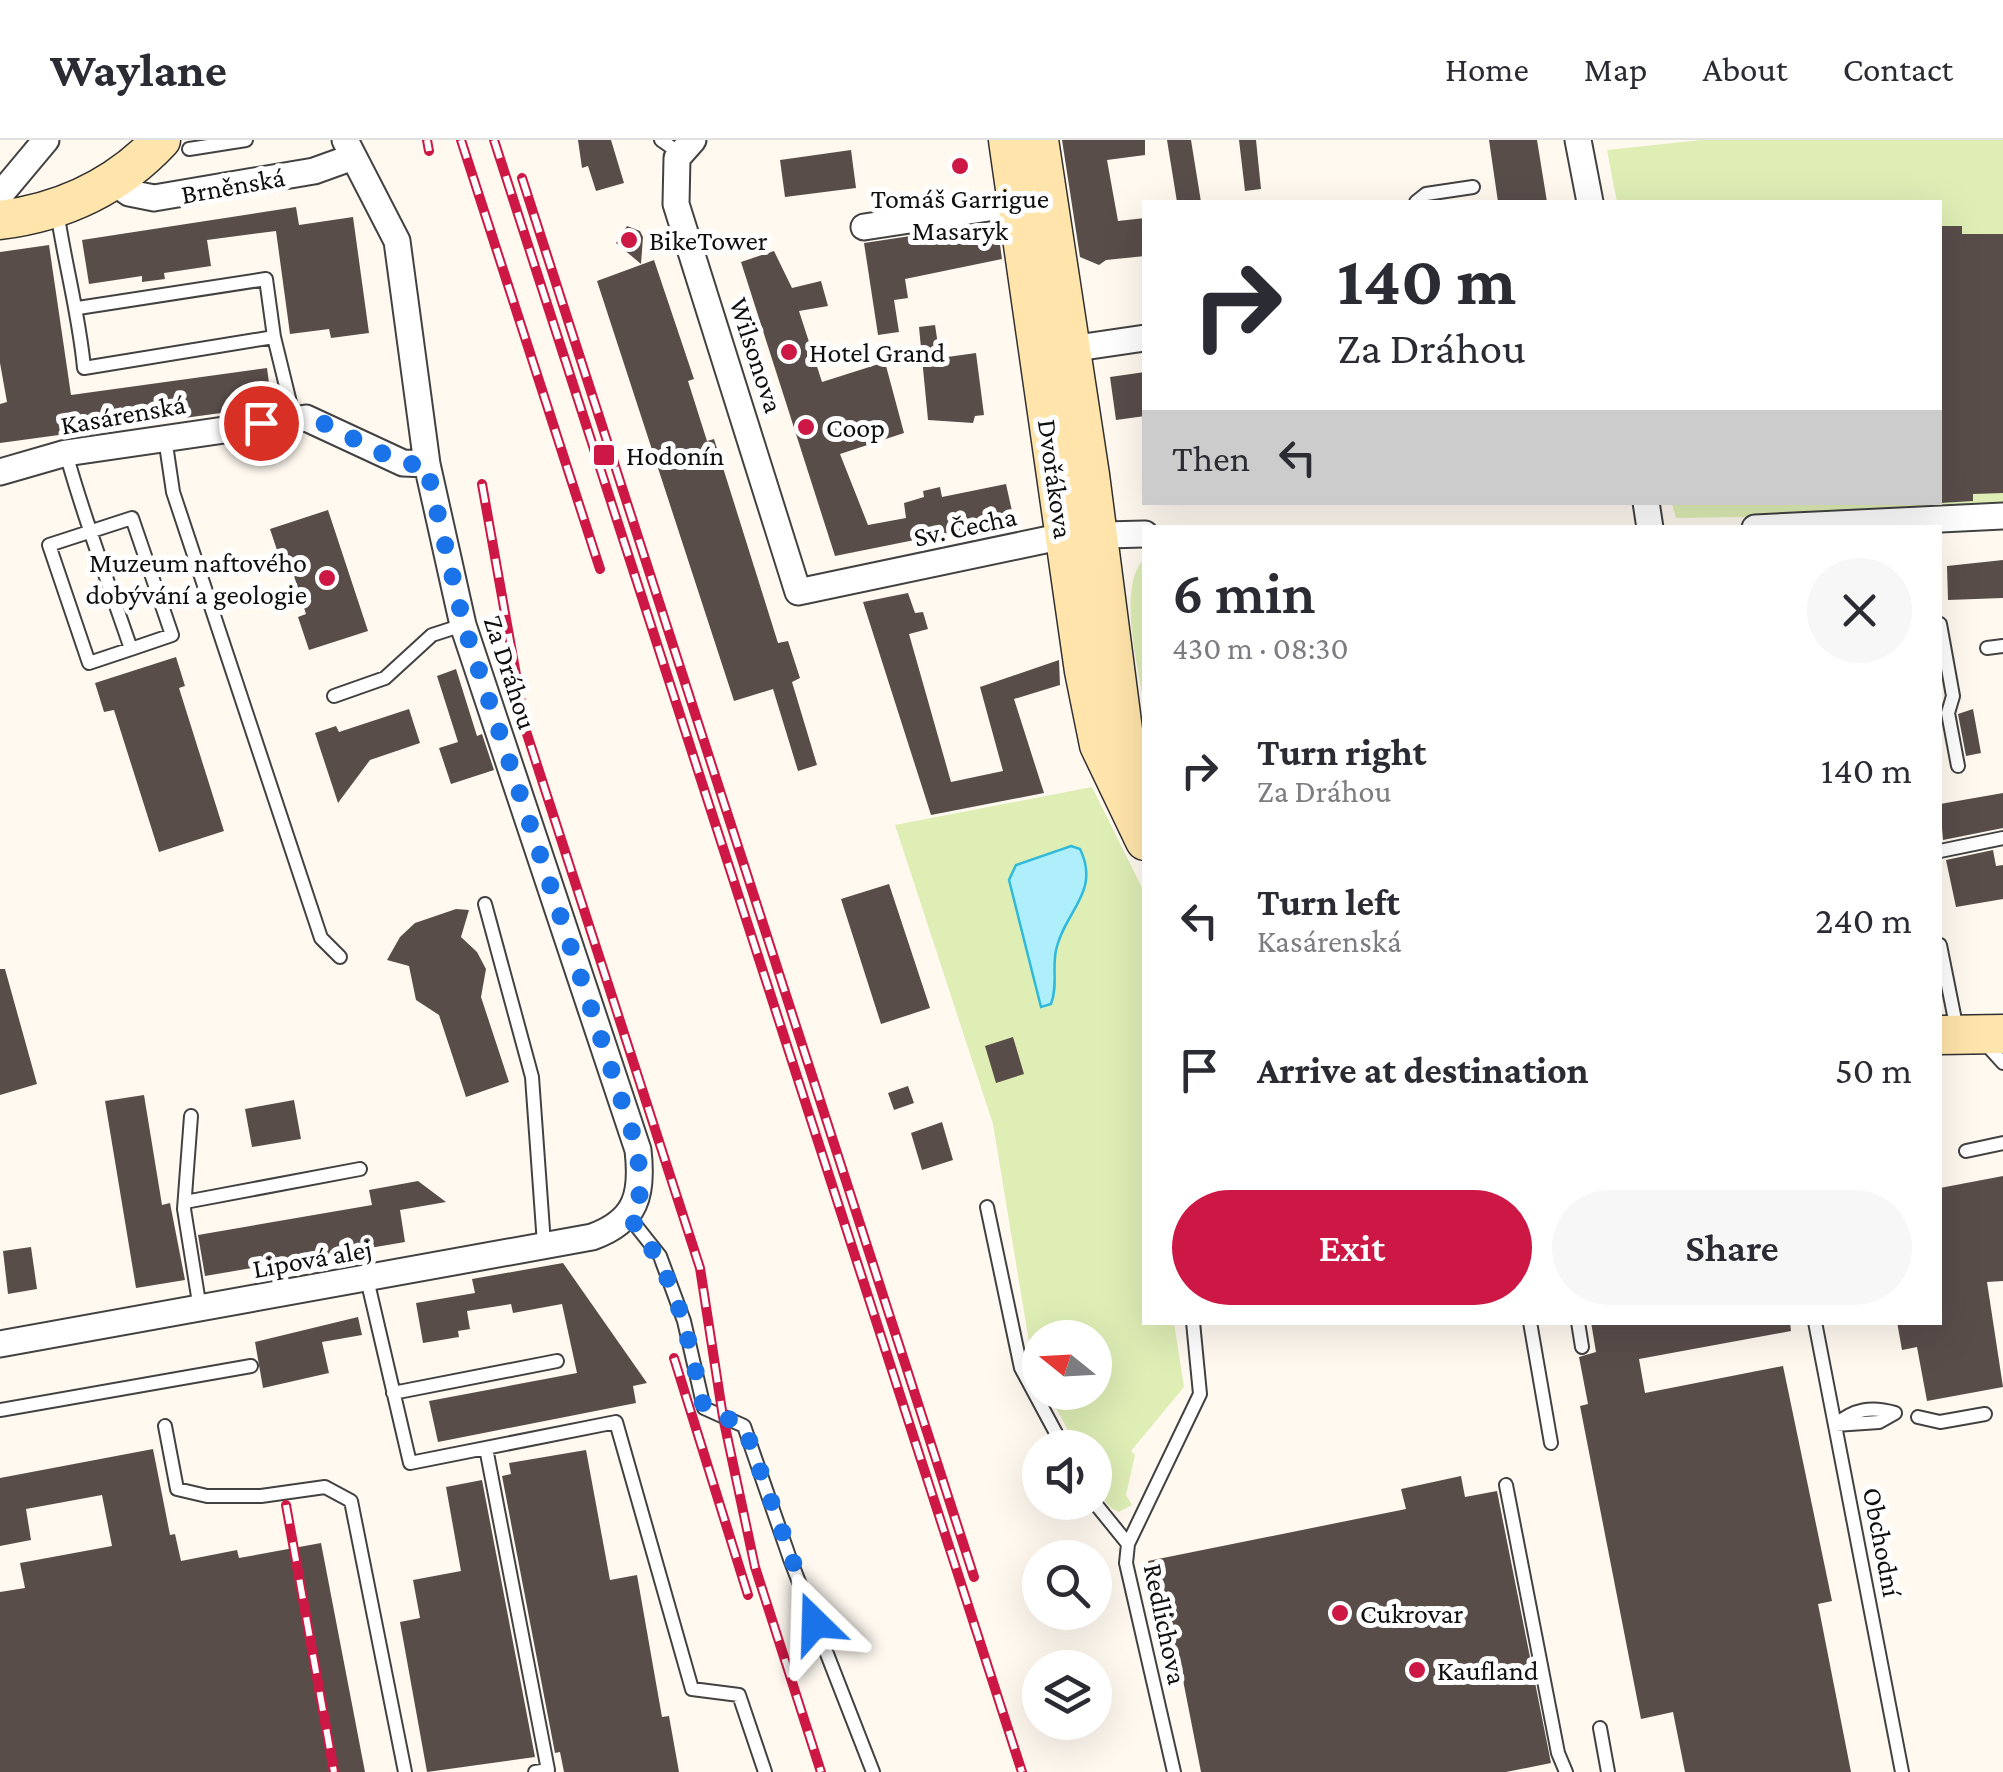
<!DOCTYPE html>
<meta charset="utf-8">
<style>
body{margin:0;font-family:"Crimson Pro",serif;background:#f7f7f7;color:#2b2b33;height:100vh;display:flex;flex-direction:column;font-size:38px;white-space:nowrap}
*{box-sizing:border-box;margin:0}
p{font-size:32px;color:#7c7c81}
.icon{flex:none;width:55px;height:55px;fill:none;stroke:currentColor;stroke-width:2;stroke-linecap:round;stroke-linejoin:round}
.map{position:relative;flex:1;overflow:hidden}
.drawer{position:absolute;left:1142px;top:385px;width:800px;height:800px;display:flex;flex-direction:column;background:#fff;border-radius:0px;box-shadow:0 10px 40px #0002}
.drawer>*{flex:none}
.guide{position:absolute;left:1142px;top:60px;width:800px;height:305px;border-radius:0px;box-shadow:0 10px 40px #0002;background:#fff;color:#2b2b33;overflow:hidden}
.needle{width:65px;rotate:288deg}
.tools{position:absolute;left:1022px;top:1180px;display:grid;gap:20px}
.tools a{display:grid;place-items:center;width:90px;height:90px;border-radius:50%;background:#fff;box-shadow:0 10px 40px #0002;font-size:50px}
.pin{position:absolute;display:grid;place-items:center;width:85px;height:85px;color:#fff;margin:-42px;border:5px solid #fff;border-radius:50%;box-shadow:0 2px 10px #0007}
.me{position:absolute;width:110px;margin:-55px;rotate:338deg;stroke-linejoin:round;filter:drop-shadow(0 0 8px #0008)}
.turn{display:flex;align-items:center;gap:35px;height:210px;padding:0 30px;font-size:45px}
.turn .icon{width:130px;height:130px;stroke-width:2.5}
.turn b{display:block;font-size:70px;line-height:85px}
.then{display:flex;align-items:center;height:95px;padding:0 30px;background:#0003;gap:20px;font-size:38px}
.round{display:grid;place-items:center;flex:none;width:105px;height:105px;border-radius:52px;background:#f7f7f7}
.headline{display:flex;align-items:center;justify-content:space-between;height:170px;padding:0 30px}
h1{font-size:60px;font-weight:600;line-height:75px}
.button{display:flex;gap:20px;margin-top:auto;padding:20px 30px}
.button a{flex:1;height:115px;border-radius:60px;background:#cd1845;color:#fff;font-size:40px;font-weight:600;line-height:115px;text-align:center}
.button a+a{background:#f7f7f7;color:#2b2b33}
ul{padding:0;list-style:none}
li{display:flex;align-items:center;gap:30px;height:150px;padding:0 30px}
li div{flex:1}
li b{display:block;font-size:38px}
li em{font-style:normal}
header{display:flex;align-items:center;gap:60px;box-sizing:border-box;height:140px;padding:0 50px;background:#fff;border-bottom:2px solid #e1e1e2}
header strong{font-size:48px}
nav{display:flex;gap:55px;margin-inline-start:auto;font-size:35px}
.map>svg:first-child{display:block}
.green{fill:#deeeb5}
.water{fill:#afeffc;stroke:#2fb9db;stroke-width:2.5}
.building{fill:#594d4a}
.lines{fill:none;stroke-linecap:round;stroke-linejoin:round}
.service-casing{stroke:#424242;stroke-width:16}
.minor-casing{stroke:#424242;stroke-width:29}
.secondary-casing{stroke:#313131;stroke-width:41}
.service{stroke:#fff;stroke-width:12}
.minor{stroke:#fff;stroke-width:25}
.secondary{stroke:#ffe5ab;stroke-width:38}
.rail-casing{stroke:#cd1845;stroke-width:10}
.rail{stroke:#fff;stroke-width:6;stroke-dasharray:19;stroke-linecap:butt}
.route{stroke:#1a73e8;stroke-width:18;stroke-dasharray:0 32.4}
.poi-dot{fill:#cd1845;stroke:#fff;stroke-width:4}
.labels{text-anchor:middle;stroke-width:10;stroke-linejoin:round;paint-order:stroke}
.street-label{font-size:28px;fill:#0f0f0f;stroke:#fff}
.poi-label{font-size:28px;fill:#0f0f0f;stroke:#fff;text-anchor:start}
</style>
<header>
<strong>Waylane</strong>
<nav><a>Home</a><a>Map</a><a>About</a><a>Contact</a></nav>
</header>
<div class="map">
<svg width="2003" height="1632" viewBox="0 0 2003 1632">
<rect width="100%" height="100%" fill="#fff9f0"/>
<path class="green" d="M1701,0H2003V373L1676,378L1672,363L1940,362V62H1617L1607,10Z
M1145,418V571C1140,532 1115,446 1145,418Z
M1092,647L1145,754V1182L1174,1183L1184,1247L1131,1311L1135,1315L1126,1355L1132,1365L1119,1372C1094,1362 1095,1330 1095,1308L1077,1307L1048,1253L1095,1252V1198H1040V1238L1033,1226L993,984L895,685Z"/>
<path class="water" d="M1071,706L1080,709C1101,752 1064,772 1056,810C1052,830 1058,845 1051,864L1041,867L1009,740L1016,725Z"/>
<path class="building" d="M578,0H611L624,43L596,51L588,26L582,28Z
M1062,0H1145V15L1107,20L1118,81L1145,78V116L1106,120L1099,125L1080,117Z
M1167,0H1191L1201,62H1177Z
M1239,0H1256L1261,49L1245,51Z
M1489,0H1537L1547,62H1498Z
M851,10L856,48L785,57L780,20Z
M296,67L299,85L353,77L369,193L331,198L329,189L290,194L276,91L207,100L211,126L164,133L165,139L142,142V136L89,144L82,100Z
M997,83L1002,119L905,139L908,158L894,160L899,192L878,195L864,103Z
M627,86L640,91L643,97L641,124L616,103Z
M1940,86H1962V94H2003V353L1973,354V361L1940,363Z
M49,105L71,255L267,228L272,266L0,303V264L7,262L0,223V112Z
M774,111L792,148L821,141L828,166L799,171L822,242L885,222L904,293L840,314L868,385L906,378L904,363L924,357L923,351L940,347L942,357L1006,344L1014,380L835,416L741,122Z
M654,120L694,239L688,241L707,301L714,299L778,503L788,501L800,538L792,542L817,625L798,631L773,549L734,561L597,141Z
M935,185L940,218L976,213L984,275L975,276L973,283L928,280L919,187Z
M1145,232V276L1116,280L1110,237Z
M328,370L368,491L309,510L298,477L306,474L289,420L281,422L270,389Z
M2003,420V458L1948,460L1947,426Z
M908,453L915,473L923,472L928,489L909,494L951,642L1003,631L980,547L1059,520L1060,545L1014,559L1044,653L931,675L863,462Z
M176,517L185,546L179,548L224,691L159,712L114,570L104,572L95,543Z
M456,529L477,596L482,594L494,630L451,644L439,608L458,602L437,536Z
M409,569L420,603L370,620L338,663L315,593L336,586L339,592Z
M1973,569L1981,613L1966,616L1958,574Z
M2003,653V688L1943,700L1940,664Z
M1993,710L1996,726L2003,725V759L1956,767L1946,720Z
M889,744L930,868L881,884L841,759Z
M456,769L469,770L461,797L477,812L486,829L481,857L509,942L466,957L439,875L416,860L409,826L387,820L400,797L415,783Z
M0,829H5L37,944L0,955Z
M1013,897L1024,934L996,943L985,906Z
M908,946L914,963L894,970L888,953Z
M144,955L162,1065L170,1063L185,1140L136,1148L105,961Z
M294,960L301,999L252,1007L245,969Z
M942,982L953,1020L922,1030L911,993Z
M2003,1036V1141L1987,1142L2003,1247L1927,1261L1917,1207L1902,1210L1897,1182H1940V1048Z
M418,1041L446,1062L400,1070L405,1102L205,1136L198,1095L372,1065L369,1050Z
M31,1107L37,1149L8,1154L3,1111Z
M563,1123L647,1243L633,1246L636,1263L438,1302L429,1261L577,1233L562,1164L513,1173L511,1164L467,1171L470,1189L458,1191L459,1197L423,1203L416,1163L475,1153L472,1139Z
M358,1177L362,1195L322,1202L329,1233L263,1248L255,1202Z
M1591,1182H1790L1791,1191L1639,1219L1645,1253L1783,1226L1832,1461L1818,1464L1851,1632H1685L1673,1572L1641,1579L1580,1266L1588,1264L1579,1217L1596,1212Z
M153,1309L170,1395L175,1394L181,1421L237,1410L239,1418L321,1403L365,1632H0V1452L25,1448L20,1423L112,1406L102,1355L26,1369L31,1400L0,1406V1338Z
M586,1310L610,1440L637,1435L662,1577L669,1576L679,1632H564L560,1612L555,1613L502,1336L511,1334L509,1323Z
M1461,1336L1465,1357L1497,1351L1551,1623L1506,1632H1201L1183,1540L1172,1543L1148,1421L1406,1369L1401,1349Z
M482,1340L535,1617L427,1632L400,1482L420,1478L413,1440L461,1431L446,1347Z"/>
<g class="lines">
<defs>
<path id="service" d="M661,0L681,14
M189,9L246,0
M1416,62L1426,54L1473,47
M57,71C65,125 79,174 84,228L274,197
M78,168L266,139L274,197L294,279
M165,298L173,352L321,798L340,817
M66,313C84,379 109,444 131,509L89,523L49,405L132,378L172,495L131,509
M1940,484L1953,556L1948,573L1958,626
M1987,508L2003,506
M334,556L385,538L432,495L463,485
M1940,711L2003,698
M485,764L532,937L544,1104
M1940,805L1957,890
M1984,902L2003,923
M191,976L184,1069L200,1169
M1966,1011L2003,1003
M185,1062L360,1029
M987,1067L1021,1228L1064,1308
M629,1077L660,1116L684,1181L704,1268L744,1286L790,1419L873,1632
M367,1139L410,1323L616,1282L692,1549L739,1555L765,1632
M1530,1182L1551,1303
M1578,1182L1582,1207
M1815,1182L1902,1632
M393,1253L557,1221
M0,1270L251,1226
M1918,1277L1940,1282L1985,1274
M1835,1285C1854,1269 1871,1266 1895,1273
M1835,1285L1879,1282L1895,1273
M165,1286L177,1349L207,1356H261L325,1347L351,1361L405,1632
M486,1308L548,1630L535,1632
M1506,1345L1558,1613L1566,1632
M1094,1362L1128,1404
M1600,1588L1608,1632
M1174,1632L1126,1423L1128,1404L1200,1254L1193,1182"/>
<path id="minor" d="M693,0L677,18L676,64L798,452L1064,396L1145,394
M1578,0L1590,62
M113,42L129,53L154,58L314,31L353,17
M0,55L46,0
M864,87L1015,64
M1070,209L1145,198
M0,332L66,313L306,278L403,323L427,324
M1646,362L1650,388
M1755,388L2003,376
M0,1204L592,1097C637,1081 643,1054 638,1010L463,485L427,324L397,101L345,0"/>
<path id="secondary" d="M1008,0L1084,531L1099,605L1145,701
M1039,0L1090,335L1131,652
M0,80C64,72 117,47 161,0
M1940,895L2003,894"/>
</defs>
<use href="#service" class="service-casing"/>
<use href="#minor" class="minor-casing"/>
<use href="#secondary" class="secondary-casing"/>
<use href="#service" class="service"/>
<use href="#minor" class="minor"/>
<use href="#secondary" class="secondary"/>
<defs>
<path id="rail" d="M427,0L429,11
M461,0L600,429
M494,0L1022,1632
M522,38L974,1437
M482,344L526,591L700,1128L723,1277L755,1427L821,1632
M674,1218L748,1455
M286,1365L334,1632"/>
</defs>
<use href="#rail" class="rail-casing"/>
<use href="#rail" class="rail"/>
</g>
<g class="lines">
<path class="route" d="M261,283L306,278L321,282L403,324H426L464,485L638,1010L640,1054L629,1077C679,1139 686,1191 704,1268L744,1286L815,1483"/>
</g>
<g class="poi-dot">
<circle cx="960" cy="26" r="10"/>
<circle cx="629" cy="100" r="10"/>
<circle cx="789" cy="212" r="10"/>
<circle cx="806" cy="287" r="10"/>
<rect x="592" y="303" width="24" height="24" rx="5"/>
<circle cx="327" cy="438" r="10"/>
<circle cx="1340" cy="1473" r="10"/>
<circle cx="1417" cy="1530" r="10"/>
</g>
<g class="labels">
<g class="street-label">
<text transform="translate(233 45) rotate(-10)" y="10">Brněnská</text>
<text transform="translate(757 215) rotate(72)" y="10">Wilsonova</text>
<text transform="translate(123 274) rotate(-10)" y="10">Kasárenská</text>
<text transform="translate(1056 339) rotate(82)" y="10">Dvořákova</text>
<text transform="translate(965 386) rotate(-12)" y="10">Sv. Čecha</text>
<text transform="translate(511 532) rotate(72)" y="10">Za Dráhou</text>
<text transform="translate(312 1118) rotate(-10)" y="10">Lipová alej</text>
<text transform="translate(1883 1402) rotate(79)" y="10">Obchodní</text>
<text transform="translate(1166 1484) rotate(78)" y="10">Redlichova</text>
</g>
<g class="poi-label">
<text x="960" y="68" text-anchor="middle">Tomáš Garrigue<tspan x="960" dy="32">Masaryk</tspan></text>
<text x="649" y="110">BikeTower</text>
<text x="809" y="222">Hotel Grand</text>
<text x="826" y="297">Coop</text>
<text x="626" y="325">Hodonín</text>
<text x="307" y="432" text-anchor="end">Muzeum naftového<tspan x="307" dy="32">dobývání a geologie</tspan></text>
<text x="1360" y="1483">Cukrovar</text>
<text x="1437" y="1540">Kaufland</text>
</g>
</g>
</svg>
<div class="tools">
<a><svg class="needle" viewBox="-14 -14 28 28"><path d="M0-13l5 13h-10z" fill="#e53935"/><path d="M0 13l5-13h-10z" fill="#7c7c81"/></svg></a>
<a><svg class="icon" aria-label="sound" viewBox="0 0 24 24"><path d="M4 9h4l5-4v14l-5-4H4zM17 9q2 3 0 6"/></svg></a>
<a><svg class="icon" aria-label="search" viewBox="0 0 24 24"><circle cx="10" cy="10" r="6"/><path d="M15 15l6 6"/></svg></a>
<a><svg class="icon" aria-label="layers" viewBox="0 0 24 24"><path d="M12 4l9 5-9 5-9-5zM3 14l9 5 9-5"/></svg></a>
</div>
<div class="pin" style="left:261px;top:283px;background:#d93025"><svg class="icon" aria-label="arrive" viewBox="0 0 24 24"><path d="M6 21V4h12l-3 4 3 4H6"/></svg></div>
<svg class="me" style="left:815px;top:1483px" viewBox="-20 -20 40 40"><path d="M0-17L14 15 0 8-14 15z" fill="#1a73e8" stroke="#fff" stroke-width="4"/></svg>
<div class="guide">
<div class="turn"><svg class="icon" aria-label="right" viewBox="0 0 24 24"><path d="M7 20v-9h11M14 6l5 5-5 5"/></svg><div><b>140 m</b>Za Dráhou</div></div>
<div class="then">Then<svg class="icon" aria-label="left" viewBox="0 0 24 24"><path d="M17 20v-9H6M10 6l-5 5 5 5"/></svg></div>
</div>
<section class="drawer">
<div class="headline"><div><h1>6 min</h1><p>430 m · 08:30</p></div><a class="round"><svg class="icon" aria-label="close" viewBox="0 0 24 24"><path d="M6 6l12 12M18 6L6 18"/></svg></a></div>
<ul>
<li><svg class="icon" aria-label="right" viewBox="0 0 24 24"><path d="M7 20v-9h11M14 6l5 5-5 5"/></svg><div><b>Turn right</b><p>Za Dráhou</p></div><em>140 m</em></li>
<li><svg class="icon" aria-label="left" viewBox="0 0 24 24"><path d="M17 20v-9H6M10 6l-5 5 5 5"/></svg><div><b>Turn left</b><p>Kasárenská</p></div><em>240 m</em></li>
<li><svg class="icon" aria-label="arrive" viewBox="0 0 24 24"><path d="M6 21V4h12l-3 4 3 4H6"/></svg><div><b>Arrive at destination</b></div><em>50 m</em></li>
</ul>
<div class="button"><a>Exit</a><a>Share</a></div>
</section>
</div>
